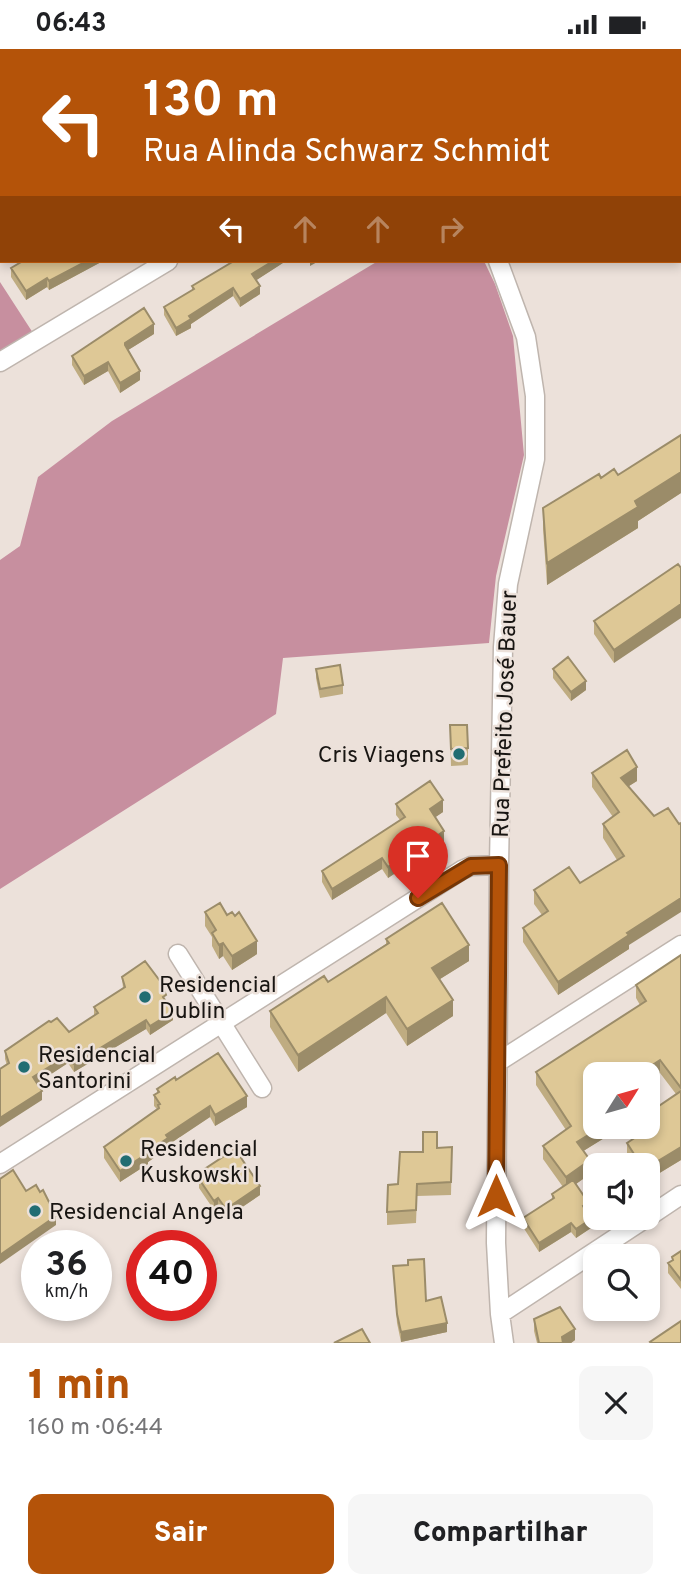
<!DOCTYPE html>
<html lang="pt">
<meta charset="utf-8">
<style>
body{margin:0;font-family:Overpass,sans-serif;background:#f6f6f6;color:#202124;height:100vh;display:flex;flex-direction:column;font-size:26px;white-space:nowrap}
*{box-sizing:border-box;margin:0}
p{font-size:23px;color:#757577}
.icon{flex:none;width:38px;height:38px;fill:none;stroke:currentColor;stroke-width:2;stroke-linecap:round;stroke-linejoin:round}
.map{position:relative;height:1294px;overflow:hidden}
.side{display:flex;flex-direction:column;background:#fff;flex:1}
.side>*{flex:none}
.top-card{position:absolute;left:0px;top:0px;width:682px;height:214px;box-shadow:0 4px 10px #0003;background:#b45309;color:#fff;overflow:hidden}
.needle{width:46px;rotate:53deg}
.buttons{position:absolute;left:583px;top:1013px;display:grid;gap:14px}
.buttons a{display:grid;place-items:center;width:77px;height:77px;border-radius:14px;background:#fff;box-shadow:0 4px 10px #0003;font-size:35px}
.speed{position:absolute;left:21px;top:1181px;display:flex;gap:14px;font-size:35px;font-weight:700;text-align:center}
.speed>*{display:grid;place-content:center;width:91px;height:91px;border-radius:50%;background:#fff;box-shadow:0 4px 10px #0003;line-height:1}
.speed small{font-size:18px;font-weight:400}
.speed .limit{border:10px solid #d22;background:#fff;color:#111}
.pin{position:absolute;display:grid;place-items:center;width:60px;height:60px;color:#fff;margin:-72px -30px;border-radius:50% 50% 50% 0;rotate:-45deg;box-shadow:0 0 7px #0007}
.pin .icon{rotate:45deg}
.me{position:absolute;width:77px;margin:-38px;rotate:0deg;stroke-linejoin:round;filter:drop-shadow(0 0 5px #0008)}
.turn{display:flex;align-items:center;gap:24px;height:147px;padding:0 28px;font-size:32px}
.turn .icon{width:91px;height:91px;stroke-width:2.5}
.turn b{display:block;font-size:49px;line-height:60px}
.lanes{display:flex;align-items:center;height:66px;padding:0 28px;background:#0003;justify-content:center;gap:35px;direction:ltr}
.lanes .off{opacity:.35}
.round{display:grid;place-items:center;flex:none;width:74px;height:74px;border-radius:14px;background:#f6f6f6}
.overview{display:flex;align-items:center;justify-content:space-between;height:119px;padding:0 28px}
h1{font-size:42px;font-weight:800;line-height:52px;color:#b45309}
.button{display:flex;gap:14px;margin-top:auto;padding:14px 28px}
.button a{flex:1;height:80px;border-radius:14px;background:#b45309;color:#fff;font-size:28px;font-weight:800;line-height:80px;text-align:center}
.button a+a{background:#f6f6f6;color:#202124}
.status{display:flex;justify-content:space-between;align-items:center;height:49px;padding:0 35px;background:#fff;direction:ltr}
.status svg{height:19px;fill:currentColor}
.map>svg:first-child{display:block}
.forest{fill:#c78f9f}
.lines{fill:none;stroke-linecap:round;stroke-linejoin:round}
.minor-casing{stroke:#bfb5ae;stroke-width:21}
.minor{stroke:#fff;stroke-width:18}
.wall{fill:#bfac81}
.shaded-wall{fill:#9b8c69}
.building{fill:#dec896;stroke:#9b8c69;stroke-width:2}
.route-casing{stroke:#753606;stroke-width:18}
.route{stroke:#b45309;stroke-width:12}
.poi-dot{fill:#216d72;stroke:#ece1da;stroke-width:2.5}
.labels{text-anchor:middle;stroke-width:5;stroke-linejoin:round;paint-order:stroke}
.street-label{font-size:23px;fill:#181512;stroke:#ece1da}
.poi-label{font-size:23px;fill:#181512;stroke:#ece1da;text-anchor:start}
</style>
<div class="status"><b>06:43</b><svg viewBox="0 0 49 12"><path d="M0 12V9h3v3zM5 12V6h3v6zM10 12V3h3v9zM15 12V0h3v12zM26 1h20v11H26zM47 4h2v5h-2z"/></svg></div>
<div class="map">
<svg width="681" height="1294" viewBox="0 0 681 1294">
<rect width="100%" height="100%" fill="#ece1da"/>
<path class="forest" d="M378,212H484L495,235L513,287L524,406L496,527L489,594L283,609L276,665L0,840V511L20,497L38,428L112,372Z
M0,233L33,284L0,303Z"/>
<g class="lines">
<defs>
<path id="minor" d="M427,0L428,2
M537,2L540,0
M498,212L526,288L535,347V410L508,535L503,598L499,816L496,1194L500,1265L504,1294
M0,313L168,212
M178,905L262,1039
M498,1013L681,896
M0,1115L462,821L471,817L499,816
M648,1168L681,1146
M500,1265L646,1169"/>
</defs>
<use href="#minor" class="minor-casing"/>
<use href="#minor" class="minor"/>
</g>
<path class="wall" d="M23,212H103L49,241L47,238L26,251L11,228V219Z
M286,212L256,231L260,245L240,258L233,247L191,275V279L176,287L164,266V258L192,241V237Z
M154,285L128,301L140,331L120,344L108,322L84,336L72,316V307Z
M681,386V444L638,472V479L547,536L543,480V459L601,429L618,426Z
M678,515L614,614L594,585V572Z
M316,620L343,636V645L320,649L316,629Z
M553,620L586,641L571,652L553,629Z
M450,676L468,699V716L451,717Z
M592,724L637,732L629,737V900L558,946L523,893V879L542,866L534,855V841L580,834L617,811L603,789V775L613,768L592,738Z
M396,755L443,763L435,768L444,794L419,811L418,809L388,829L382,820L332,851L322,833V822L400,771L396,766Z
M205,863L227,866L257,905L232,921L223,907L219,910L212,897V888L205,877Z
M386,890L469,912L440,930L453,967L407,997L386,964L298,1023L270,978V962L328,933L386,895Z
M681,906V1111L648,1131V1116H633L627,1107V1094L651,1078L650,1076V1063L676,1045L660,1024L648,1032V1026L595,1078H622L583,1102L590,1125L576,1135L588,1162L587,1163L591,1179L576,1189L571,1183L539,1203L523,1178V1169L552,1150V1145L563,1138L543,1110V1097L566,1081L536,1036V1023L640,956L636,949V936Z
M122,928L166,952L173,971L150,986L146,980L74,1023L68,1014L37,1034L42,1051L7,1016L5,1010V1002L51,973L69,983L94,967V958L123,939Z
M176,1031L247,1058L215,1077L210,1068L168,1096V1099L148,1113V1115L120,1133L104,1109V1098L157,1060L154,1057V1046L157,1044V1040Z
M452,1098L451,1146L417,1147L416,1174L387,1176V1163L398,1135L423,1103L437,1099Z
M200,1123L260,1146L226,1169L218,1158L214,1161L199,1139V1130L200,1129Z
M681,1202V1240L668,1224V1214L672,1212V1208Z
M393,1217L426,1252L447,1283L401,1293L397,1274Z
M534,1270L575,1291L571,1294H537L534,1282Z"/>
<path class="shaded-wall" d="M87,212H103L49,241V232Z
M273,212H286L252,234V225Z
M310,212H319L310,217Z
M47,229V238L26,251V242Z
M260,237V245L240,258V250Z
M233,239V247L191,275V279L176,287V279L189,267Z
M154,275V285L125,303V294Z
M108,313V322L84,336V327Z
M140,322V331L120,344V334Z
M681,423V444L638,472V479L547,536V514L635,452Z
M681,555V569L614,614V601Z
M586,632V641L571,652V643Z
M637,718V732L621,742V729Z
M443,751V763L430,772V760Z
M444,782V794L419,811V799Z
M418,798V809L388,829V818Z
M382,809V820L332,851V840Z
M681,849V863L629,896V900L558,946V933L627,884Z
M257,892V905L232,921V907Z
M223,894V907L219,910V896Z
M469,896V912L432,935V919Z
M386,948V964L298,1023V1006Z
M453,951V967L407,997V980Z
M173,963V971L150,986V977Z
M146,971V980L74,1023V1015Z
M68,1006V1014L33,1037V1028Z
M660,1011V1024L648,1032V1026H637Z
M42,1042V1051L0,1078V1069Z
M247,1047V1058L215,1077V1066Z
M210,1057V1068L168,1096V1099L148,1113V1115L120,1133V1122L147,1103L166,1086Z
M601,1078H622L577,1106V1093Z
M681,1098V1111L648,1131V1118Z
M590,1111V1125L566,1142V1128Z
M260,1137V1146L226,1169V1160Z
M218,1149V1158L214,1161V1152Z
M588,1153V1162L583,1166V1157Z
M56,1167V1176L0,1215V1206Z
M591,1170V1179L576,1189V1180Z
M571,1174V1183L539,1203V1194Z
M447,1274V1283L401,1293V1283Z
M575,1280V1291L571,1294H562V1288Z"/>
<path class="building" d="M583,0H646L647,2H580Z
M23,212H87L49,232L47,229L26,242L11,219Z
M234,212H273L252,225L260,237L240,250L233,239L189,267L191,270L176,279L164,258L194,240L192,237Z
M144,259L154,275L125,294V296L140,322L120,334L108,313L84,327L72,307Z
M681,386V423L635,452L638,458L547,514L543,459L599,425L601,429L614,420L618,426Z
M678,515L681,519V555L614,601L594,572Z
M568,608L586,632L571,643L553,620Z
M340,616L343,636L320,640L316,620Z
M450,676H467L468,699L451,700Z
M627,701L637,718L621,729L654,767L668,759L679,775L681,774V849L627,884L629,886L558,933L523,879L548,862L534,841L569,818L580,834L624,807L603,775L619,763L592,724Z
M430,732L443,751L430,760L444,782L419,799L418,798L388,818L382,809L332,840L322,822L405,768L396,755Z
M220,854L227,866L232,863L235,867L239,863L257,892L232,907L223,894L219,896L212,884L216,881L205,863Z
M442,854L469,896L432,919L453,951L407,980L386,948L298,1006L270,962L324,927L328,933L389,894L386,890Z
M681,906V1039L660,1011L637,1026H595V1078H601L577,1093L590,1111L566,1128L543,1097L571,1077L536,1023L646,952L636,936Z
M145,912L160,932L166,946L163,948L173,963L150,977L146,971L74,1015L68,1006L33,1028L42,1042L0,1069V1020L9,1014L5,1002L49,972L51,973L57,969L69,983L98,964L94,958L125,938L122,928Z
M218,1004L247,1047L215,1066L210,1057L166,1086L168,1089L147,1103L148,1104L120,1122L104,1098L159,1059L158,1056L160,1055L154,1046L159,1043L157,1040L175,1028L176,1031Z
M681,1042V1098L648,1118V1116H641L627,1094L657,1074L650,1063Z
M423,1083H437V1099L452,1098L451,1133L417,1135L416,1161L387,1163L388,1136L398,1135L400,1103H423Z
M235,1100L260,1137L226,1160L218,1149L214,1152L199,1130L203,1127L200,1123Z
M13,1121L26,1142L36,1136L40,1143L43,1141L56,1167L0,1206V1130Z
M573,1131L588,1153L583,1157L591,1170L576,1180L571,1174L539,1194L523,1169L554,1149L552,1145Z
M681,1202V1231L668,1214L673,1211L672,1208Z
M424,1210L426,1252L441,1248L447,1274L401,1283L397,1265L393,1217L408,1216V1211Z
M560,1258L575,1280L562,1288L563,1294H539L534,1270Z
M681,1272V1294H651L650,1293Z
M362,1280L370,1294H334Z"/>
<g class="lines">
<defs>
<path id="route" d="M418,849L471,817L499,816L496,1147"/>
</defs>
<use href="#route" class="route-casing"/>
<use href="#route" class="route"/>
</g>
<g class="poi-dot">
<circle cx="459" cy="705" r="7"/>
<circle cx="145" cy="948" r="7"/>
<circle cx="24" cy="1018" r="7"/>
<circle cx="126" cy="1112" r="7"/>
<circle cx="35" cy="1162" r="7"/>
</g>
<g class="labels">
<g class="street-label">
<text transform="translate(504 665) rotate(-88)" y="8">Rua Prefeito José Bauer</text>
</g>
<g class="poi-label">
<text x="445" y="713" text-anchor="end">Cris Viagens</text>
<text x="159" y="943">Residencial<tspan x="159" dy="26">Dublin</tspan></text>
<text x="38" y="1013">Residencial<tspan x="38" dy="26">Santorini</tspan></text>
<text x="140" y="1107">Residencial<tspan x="140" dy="26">Kuskowski I</tspan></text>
<text x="49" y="1170">Residencial Angela</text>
</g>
</g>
</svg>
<div class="buttons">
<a><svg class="needle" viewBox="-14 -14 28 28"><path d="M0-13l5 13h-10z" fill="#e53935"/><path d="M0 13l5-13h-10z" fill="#757577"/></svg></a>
<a><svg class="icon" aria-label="sound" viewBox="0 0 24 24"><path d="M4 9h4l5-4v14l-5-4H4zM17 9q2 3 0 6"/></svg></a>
<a><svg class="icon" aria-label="search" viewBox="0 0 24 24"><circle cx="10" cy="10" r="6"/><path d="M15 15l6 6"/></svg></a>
</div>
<div class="speed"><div>36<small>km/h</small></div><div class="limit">40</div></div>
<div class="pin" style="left:418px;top:849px;background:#d93025"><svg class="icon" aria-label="arrive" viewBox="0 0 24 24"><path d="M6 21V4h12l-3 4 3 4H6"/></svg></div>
<svg class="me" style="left:496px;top:1147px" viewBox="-20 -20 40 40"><path d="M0-17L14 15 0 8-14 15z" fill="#b45309" stroke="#fff" stroke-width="4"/></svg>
<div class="top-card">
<div class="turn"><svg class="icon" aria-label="left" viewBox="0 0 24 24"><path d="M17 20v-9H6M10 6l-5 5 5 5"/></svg><div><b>130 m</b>Rua Alinda Schwarz Schmidt</div></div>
<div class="lanes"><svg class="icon" aria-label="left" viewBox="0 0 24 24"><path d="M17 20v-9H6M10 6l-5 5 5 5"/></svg><svg class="icon off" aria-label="ahead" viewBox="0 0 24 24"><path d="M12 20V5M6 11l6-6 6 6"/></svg><svg class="icon off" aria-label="ahead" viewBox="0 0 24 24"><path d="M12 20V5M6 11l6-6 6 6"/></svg><svg class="icon off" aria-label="right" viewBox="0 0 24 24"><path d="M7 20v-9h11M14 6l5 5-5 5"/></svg></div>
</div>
</div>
<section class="side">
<div class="overview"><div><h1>1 min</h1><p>160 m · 06:44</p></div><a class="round"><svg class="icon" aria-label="close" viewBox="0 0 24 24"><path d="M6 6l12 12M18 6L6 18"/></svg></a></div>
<div class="button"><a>Sair</a><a>Compartilhar</a></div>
</section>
